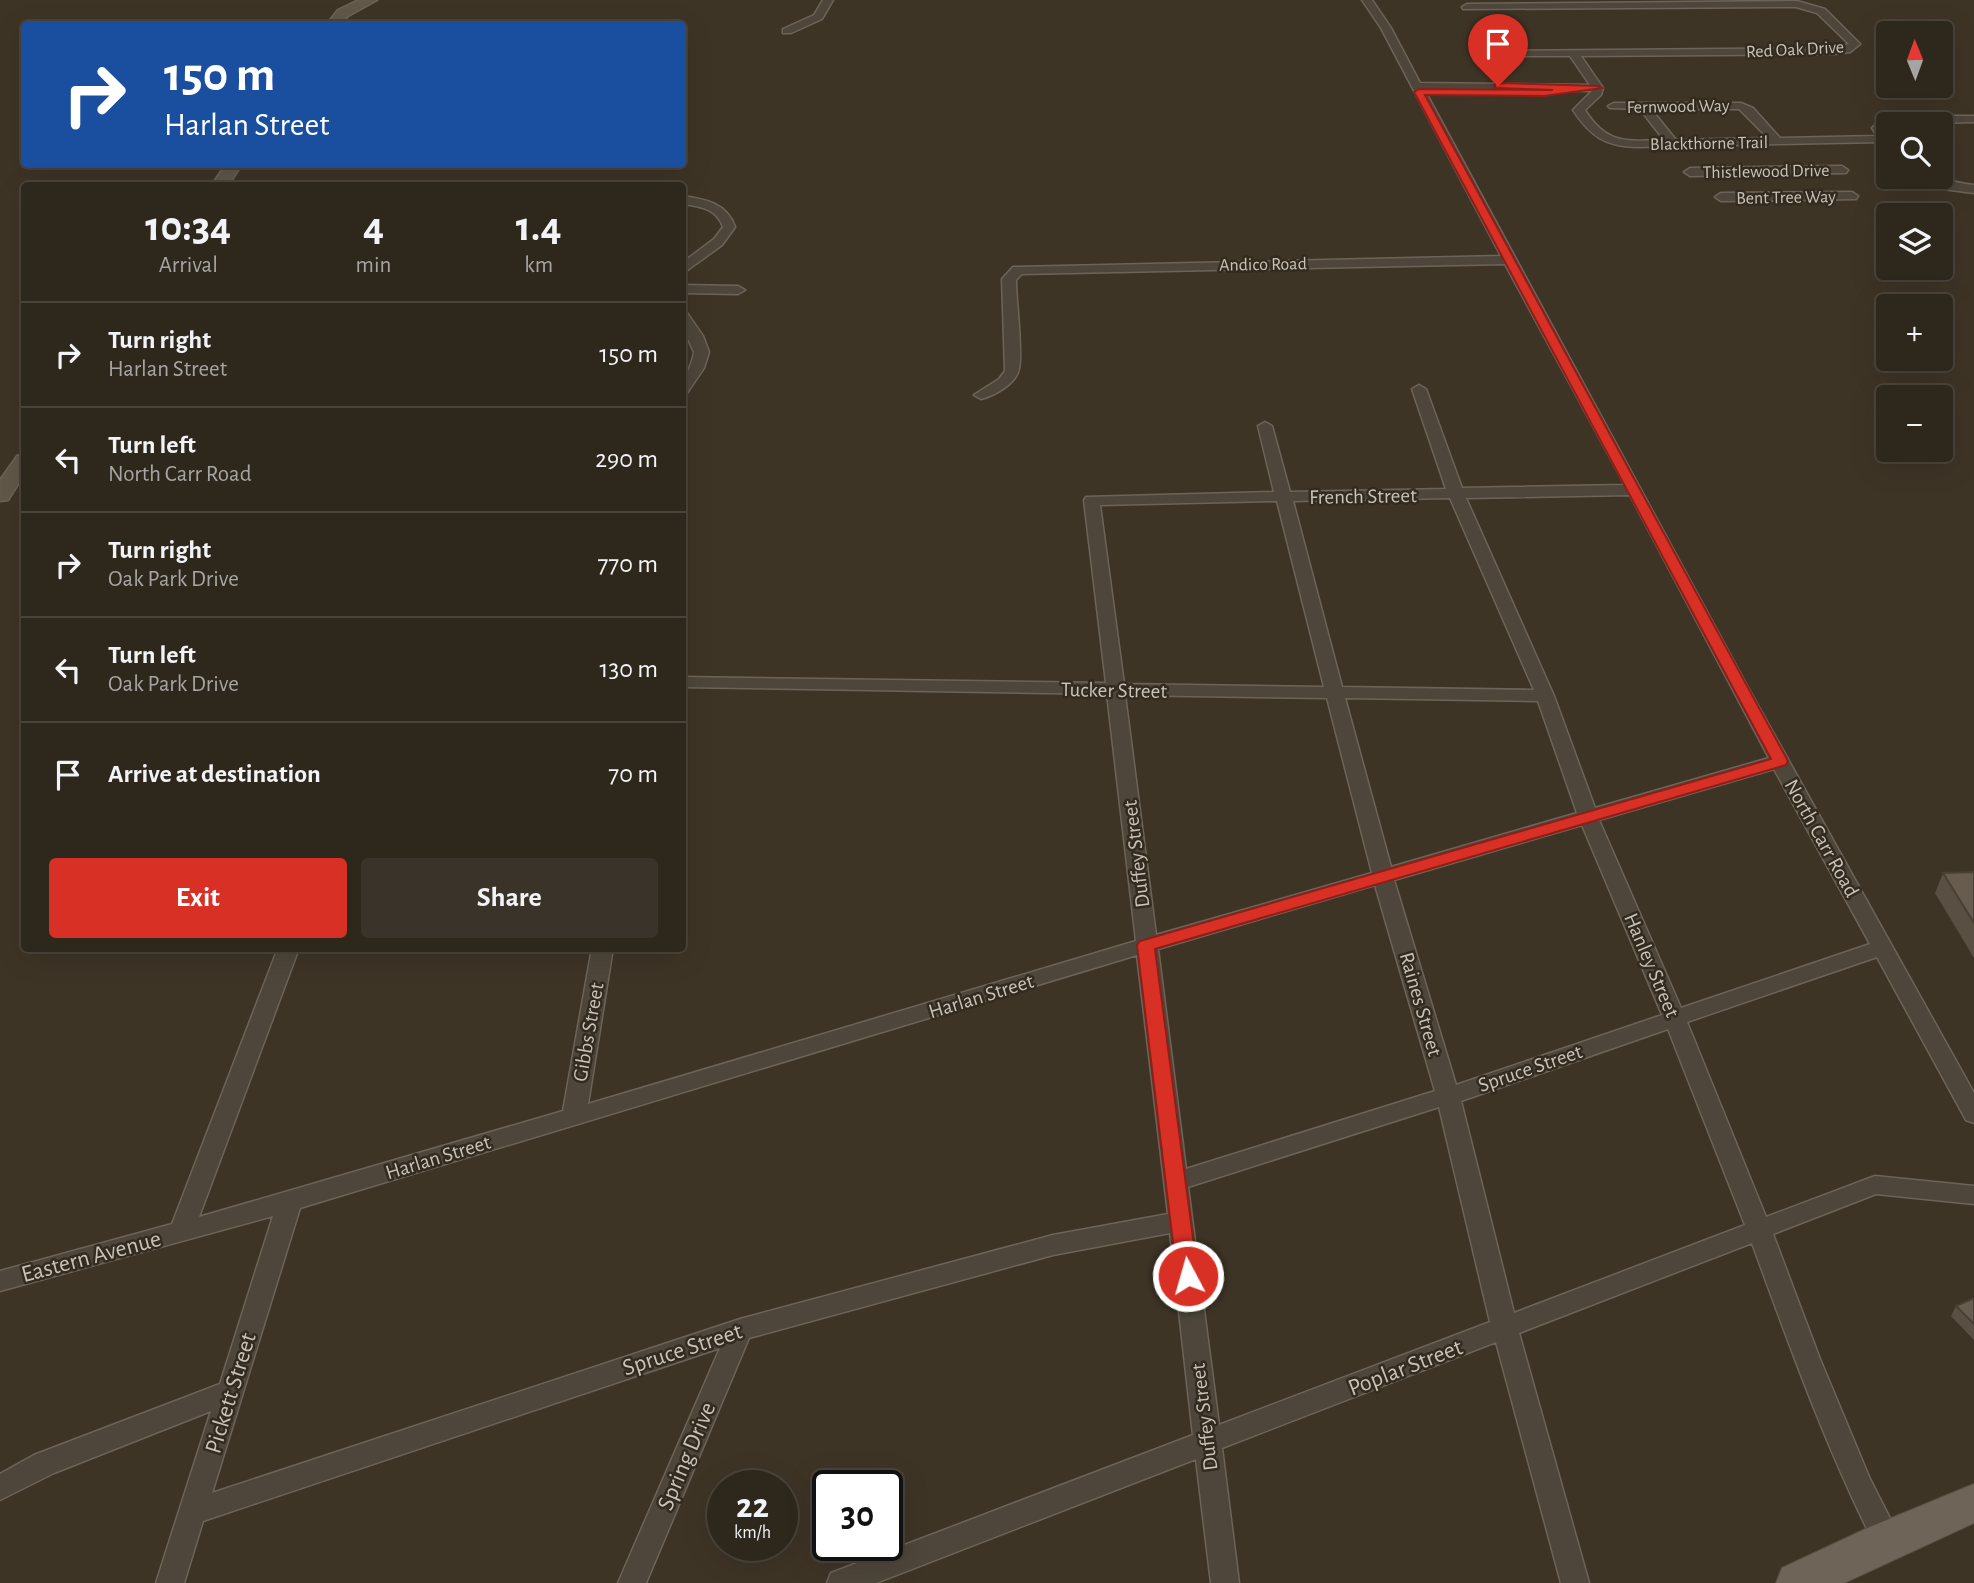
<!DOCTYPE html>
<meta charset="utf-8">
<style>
body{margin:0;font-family:"Alegreya Sans",sans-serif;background:#3a3329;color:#f1f3f6;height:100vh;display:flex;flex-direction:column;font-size:26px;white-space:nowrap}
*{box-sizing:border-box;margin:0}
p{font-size:23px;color:#a7a5a3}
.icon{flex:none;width:38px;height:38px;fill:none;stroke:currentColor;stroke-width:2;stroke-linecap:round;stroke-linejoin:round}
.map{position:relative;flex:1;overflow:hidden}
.sheet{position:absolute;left:21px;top:182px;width:665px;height:770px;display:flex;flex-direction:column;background:#2e271c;border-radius:7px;box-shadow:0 7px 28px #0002,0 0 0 2px #49443b}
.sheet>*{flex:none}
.top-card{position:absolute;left:21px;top:21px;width:665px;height:147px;border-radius:7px;box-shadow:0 7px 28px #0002,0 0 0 2px #49443b;background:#1a4fa0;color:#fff;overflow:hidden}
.needle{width:46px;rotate:359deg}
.buttons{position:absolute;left:1876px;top:21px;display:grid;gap:14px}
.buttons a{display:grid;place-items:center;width:77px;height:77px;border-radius:7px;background:#2e271c;box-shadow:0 7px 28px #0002,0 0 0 2px #49443b;font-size:35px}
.speed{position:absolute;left:707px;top:1470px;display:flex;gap:14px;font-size:35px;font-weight:700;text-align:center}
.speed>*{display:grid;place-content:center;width:91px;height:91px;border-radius:50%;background:#2e271c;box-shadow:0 7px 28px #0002,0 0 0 2px #49443b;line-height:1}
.speed small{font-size:18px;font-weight:400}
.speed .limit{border:4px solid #111;border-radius:10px;background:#fff;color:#111}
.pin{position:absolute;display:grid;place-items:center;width:60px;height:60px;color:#fff;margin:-72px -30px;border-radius:50% 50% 50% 0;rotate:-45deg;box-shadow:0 0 7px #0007}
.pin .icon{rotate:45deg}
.me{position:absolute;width:77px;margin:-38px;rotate:354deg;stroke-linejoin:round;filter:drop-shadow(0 0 5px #0008)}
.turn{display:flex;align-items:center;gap:24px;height:147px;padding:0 28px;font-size:32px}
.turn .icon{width:91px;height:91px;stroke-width:2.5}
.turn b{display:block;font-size:49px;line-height:60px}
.eta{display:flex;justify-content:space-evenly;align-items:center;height:119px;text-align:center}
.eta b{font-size:42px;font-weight:700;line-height:49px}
.button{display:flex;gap:14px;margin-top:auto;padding:14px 28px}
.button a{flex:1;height:80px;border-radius:7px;background:#d93025;color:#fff;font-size:28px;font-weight:700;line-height:80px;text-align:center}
.button a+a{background:#3a3329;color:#f1f3f6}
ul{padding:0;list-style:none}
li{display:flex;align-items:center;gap:21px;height:105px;padding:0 28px;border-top:2px solid #49443b}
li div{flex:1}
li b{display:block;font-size:26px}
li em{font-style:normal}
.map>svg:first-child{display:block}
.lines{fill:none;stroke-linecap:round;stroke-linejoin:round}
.minor-casing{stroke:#6c6458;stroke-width:3}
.secondary-casing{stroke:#6c6458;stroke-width:3}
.primary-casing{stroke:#5a5246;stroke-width:2}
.minor{fill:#4e463a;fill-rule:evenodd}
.secondary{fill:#615849;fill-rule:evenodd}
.primary{fill:#6e6558;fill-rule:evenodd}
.wall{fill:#594f42}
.building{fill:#675c4d;stroke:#484036;stroke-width:2}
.route{fill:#d93025;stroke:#8d1f18;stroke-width:2}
.labels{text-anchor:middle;stroke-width:5;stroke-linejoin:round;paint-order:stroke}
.far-street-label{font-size:18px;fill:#c9c2b6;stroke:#332b1f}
.street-label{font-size:21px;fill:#c9c2b6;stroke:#332b1f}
.near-street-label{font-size:24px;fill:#c9c2b6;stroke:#332b1f}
</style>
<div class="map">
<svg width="1974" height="1583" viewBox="0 0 1974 1583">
<rect width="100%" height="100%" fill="#3e3426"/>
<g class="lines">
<defs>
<path id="minor" d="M823,0H833L822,19L791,33H783V29L814,15Z
M1362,0H1372L1391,28L1420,83L1590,85L1570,56H1495V52L1499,51L1834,48L1849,44L1817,13L1796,7L1463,9L1462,7L1467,4L1797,1L1825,9L1860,44L1850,52L1834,54L1581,56L1603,88L1601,95L1585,110C1607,145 1627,141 1664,140L1640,109L1610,108L1608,106L1614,103H1741L1753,108L1780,138L1877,136L1872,128L1874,126L1894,116H1974V122L1888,124L1884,129L1888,135V146L1882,142L1636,147C1605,146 1590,136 1573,110L1592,91L1424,89L1746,684L1974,1093V1123L1966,1120L1877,957L1687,1022L1766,1217L1875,1176L1974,1186V1204L1876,1194L1773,1234L1820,1359L1870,1479L1901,1540L1897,1549L1887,1553L1877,1549C1827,1451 1790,1347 1752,1243L1519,1333L1589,1583H1561L1496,1342L1222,1448L1239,1583H1211L1196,1459L876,1583H827L831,1573L1193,1435L1170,1233L1053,1255L749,1338L646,1583H618L720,1348L203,1521L184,1583H156L211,1411L54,1473L0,1500V1474L34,1455L220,1384L273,1216L0,1291V1271L172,1224L278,948H299L199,1217L563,1111L592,948H613L588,1104L1136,941L1107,694L682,687V677L1106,683L1084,500L1086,497L1274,492L1258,426L1265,422L1272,426L1290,492L1446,489L1412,389L1419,385L1426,389L1462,488L1625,485L1505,264L1022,274L1016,280C1016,302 1023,350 1019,369C1016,384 994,396 981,399L974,395L999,379L1005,371L1002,279L1013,267L1501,256L1381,28ZM1651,109H1739L1768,138L1676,140ZM1630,495L1769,758L1595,808L1554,696L1466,498ZM1450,498L1534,690L1342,687L1293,501ZM1277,501L1324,687L1124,684L1100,505ZM1125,695L1327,698L1372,873L1156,935ZM1345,698L1538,701L1577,813L1391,867ZM1774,769L1870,944L1681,1008L1599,820ZM1582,825L1662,1015L1456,1085L1394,880ZM1375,885L1435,1091L1186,1169L1158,949ZM1137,955L1168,1214L1053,1235L740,1319L212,1493L300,1208ZM1668,1029L1745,1225L1514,1313L1461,1101ZM1439,1107L1490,1322L1219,1425L1188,1187Z
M1842,166L1848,170L1846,173L1690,176L1684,172L1690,168Z
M1918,177C1937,176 1955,183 1974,185V193L1942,189Z
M1852,192L1858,196L1856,199L1721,201L1715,197L1721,193Z
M682,196C705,199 727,203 735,227L722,245L682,274V263L714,239L723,227C717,209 700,206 682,204Z
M682,285L738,286L745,290L738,294L682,293Z
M682,312L687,313L703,336L709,352L704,368L687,393L682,394C682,378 692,368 694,352L682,326Z"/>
<path id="secondary" d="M359,0H377L348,16L341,24H327L338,10Z
M226,164H242L228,186H211Z
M24,454V475L8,500L0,501V480L17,456Z"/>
<path id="primary" d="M1974,1484V1523L1844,1583H1776L1782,1568L1872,1526Z"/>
</defs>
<use href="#minor" class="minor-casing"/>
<use href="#secondary" class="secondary-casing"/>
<use href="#primary" class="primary-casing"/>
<use href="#minor" class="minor"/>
<use href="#secondary" class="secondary"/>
<use href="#primary" class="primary"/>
</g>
<path class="wall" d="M1974,872V958L1935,893L1943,873Z
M1974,1298V1340L1951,1316L1956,1306Z"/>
<path class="building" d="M1974,872V923L1943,873Z
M1974,1298V1324L1956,1306Z"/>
<path class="route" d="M1498,83L1598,86L1602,88L1544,96L1425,95L1788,761L1786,765L1155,949L1198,1276L1195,1282L1188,1285L1180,1282L1177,1276L1137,945L1140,941L1771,759L1414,92L1419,89L1553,90L1495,88V84Z"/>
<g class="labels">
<g class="far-street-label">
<text transform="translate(1795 49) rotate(-3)" y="6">Red Oak Drive</text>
<text transform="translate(1678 106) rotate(-1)" y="6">Fernwood Way</text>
<text transform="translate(1709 143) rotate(-1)" y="6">Blackthorne Trail</text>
<text transform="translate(1766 171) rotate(-1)" y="6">Thistlewood Drive</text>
<text transform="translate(1786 197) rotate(-1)" y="6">Bent Tree Way</text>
<text transform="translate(1263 264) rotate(-1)" y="6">Andico Road</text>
</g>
<g class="street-label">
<text transform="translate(1363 496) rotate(-1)" y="7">French Street</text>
<text transform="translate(1114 690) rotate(1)" y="7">Tucker Street</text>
<text transform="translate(1822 838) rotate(61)" y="7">North Carr Road</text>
<text transform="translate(1136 854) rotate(-97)" y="7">Duffey Street</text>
<text transform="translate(1652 965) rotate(67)" y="7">Hanley Street</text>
<text transform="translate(981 996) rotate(-17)" y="7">Harlan Street</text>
<text transform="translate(1421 1004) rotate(74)" y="7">Raines Street</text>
<text transform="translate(588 1032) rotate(-80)" y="7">Gibbs Street</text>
<text transform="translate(1530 1068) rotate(-19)" y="7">Spruce Street</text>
<text transform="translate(438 1157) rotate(-17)" y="7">Harlan Street</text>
<text transform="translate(1204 1417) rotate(-97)" y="7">Duffey Street</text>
</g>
<g class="near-street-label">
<text transform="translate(91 1256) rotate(-15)" y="8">Eastern Avenue</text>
<text transform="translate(682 1349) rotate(-18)" y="8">Spruce Street</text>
<text transform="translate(1405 1367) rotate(-21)" y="8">Poplar Street</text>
<text transform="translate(230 1393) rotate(-73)" y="8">Pickett Street</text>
<text transform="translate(686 1456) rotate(-67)" y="8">Spring Drive</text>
</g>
</g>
</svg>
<div class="buttons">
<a><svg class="needle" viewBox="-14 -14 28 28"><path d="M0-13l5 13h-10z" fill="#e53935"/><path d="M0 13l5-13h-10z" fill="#a7a5a3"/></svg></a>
<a><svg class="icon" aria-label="search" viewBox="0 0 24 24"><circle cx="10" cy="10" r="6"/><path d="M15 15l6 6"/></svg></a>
<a><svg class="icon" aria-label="layers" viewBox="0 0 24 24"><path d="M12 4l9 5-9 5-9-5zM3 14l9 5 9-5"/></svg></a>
<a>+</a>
<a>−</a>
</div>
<div class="speed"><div>22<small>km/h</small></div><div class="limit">30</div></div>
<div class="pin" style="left:1498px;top:86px;background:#d93025"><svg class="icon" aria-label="arrive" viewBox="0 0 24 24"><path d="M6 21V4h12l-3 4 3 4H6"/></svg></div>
<svg class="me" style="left:1188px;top:1276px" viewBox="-20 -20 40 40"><circle r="17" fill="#d93025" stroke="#fff" stroke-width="3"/><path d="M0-11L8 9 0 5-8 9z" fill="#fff"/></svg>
<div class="top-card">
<div class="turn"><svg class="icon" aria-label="right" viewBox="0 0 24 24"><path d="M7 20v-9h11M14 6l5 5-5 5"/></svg><div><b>150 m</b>Harlan Street</div></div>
</div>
<section class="sheet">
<div class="eta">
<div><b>10:34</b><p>Arrival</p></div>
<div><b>4</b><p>min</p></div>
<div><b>1.4</b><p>km</p></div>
</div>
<ul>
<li><svg class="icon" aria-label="right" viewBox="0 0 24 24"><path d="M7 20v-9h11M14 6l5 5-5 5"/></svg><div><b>Turn right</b><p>Harlan Street</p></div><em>150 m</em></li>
<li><svg class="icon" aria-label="left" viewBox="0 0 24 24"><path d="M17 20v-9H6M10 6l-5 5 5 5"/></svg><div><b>Turn left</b><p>North Carr Road</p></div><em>290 m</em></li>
<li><svg class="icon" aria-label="right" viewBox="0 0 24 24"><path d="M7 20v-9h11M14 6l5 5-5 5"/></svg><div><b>Turn right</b><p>Oak Park Drive</p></div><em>770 m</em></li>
<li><svg class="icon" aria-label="left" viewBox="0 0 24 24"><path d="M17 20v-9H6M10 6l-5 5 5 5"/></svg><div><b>Turn left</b><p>Oak Park Drive</p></div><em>130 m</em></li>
<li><svg class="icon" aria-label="arrive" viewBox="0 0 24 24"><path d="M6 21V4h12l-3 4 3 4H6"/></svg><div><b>Arrive at destination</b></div><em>70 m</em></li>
</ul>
<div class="button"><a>Exit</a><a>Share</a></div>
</section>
</div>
